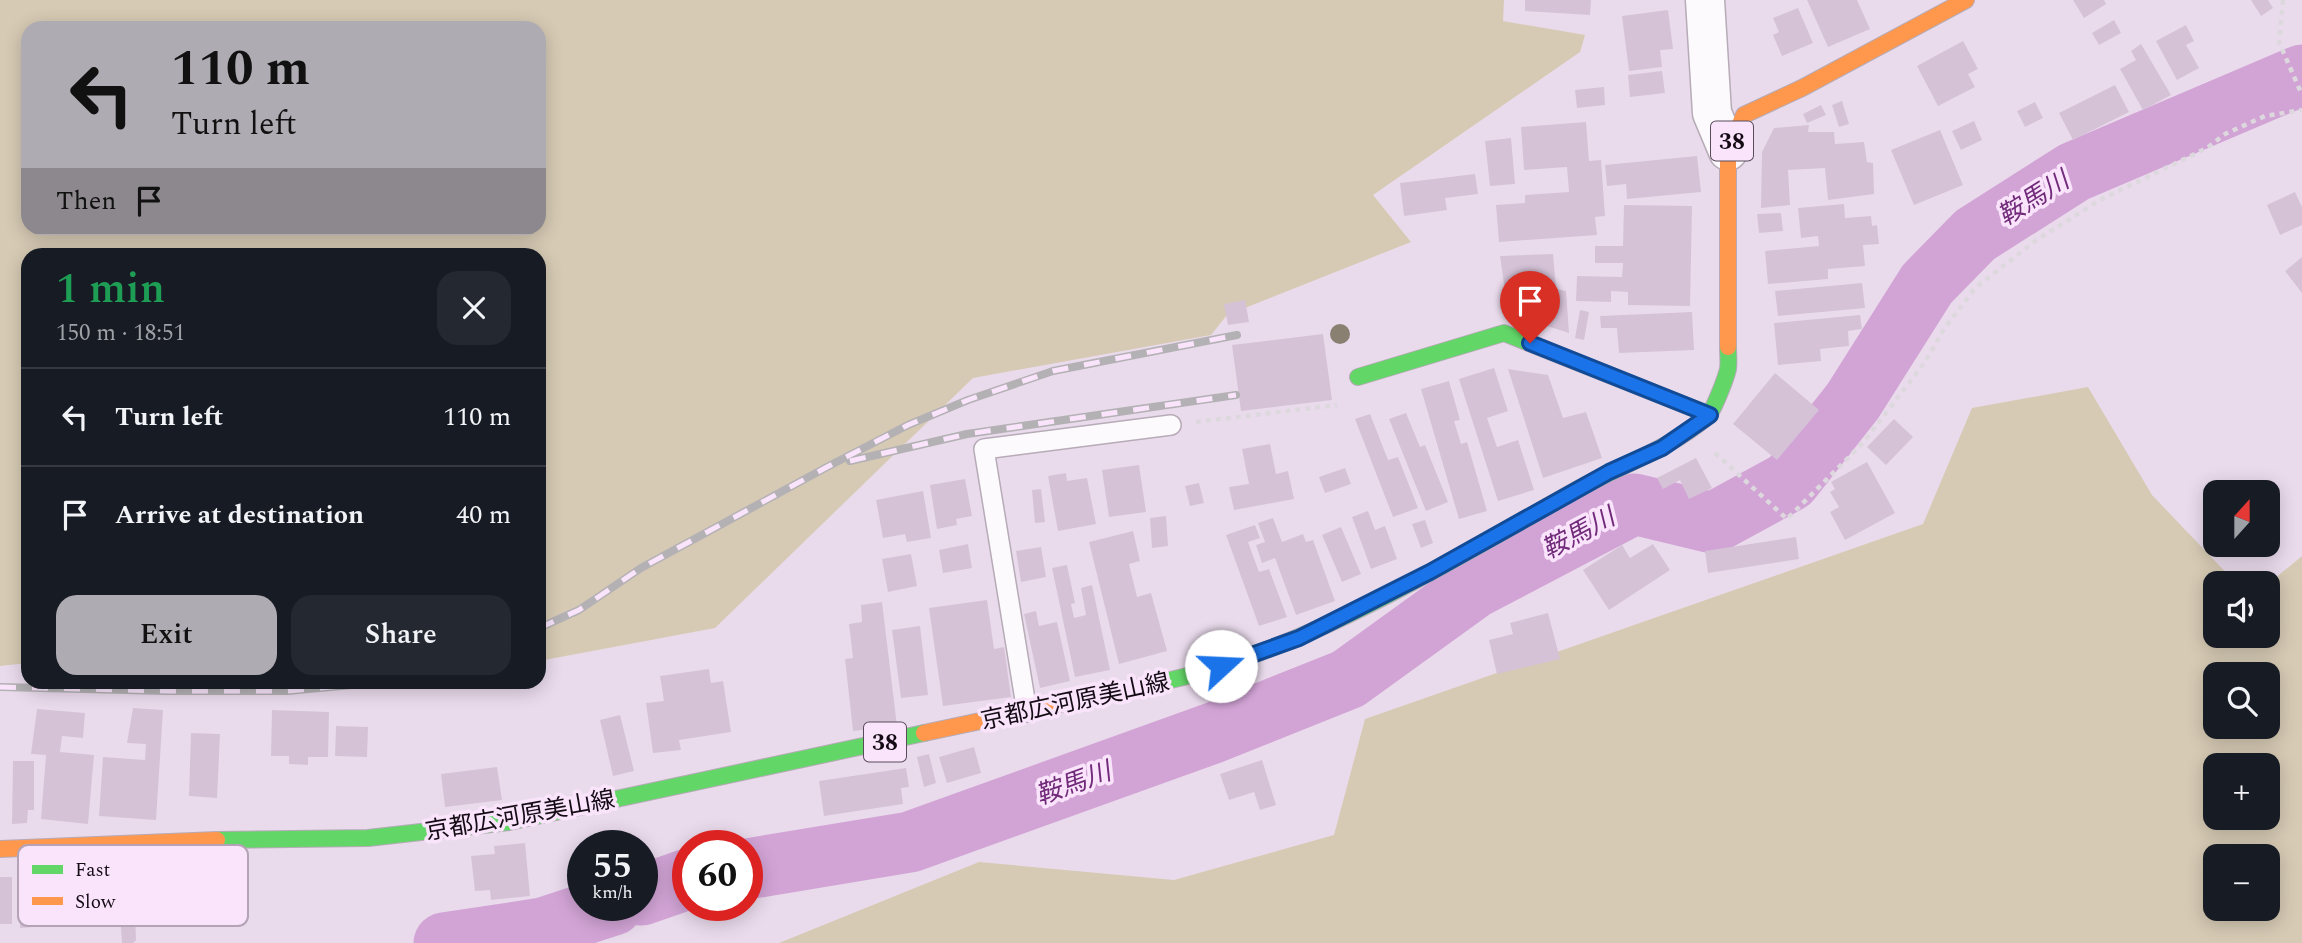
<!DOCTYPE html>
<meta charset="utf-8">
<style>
body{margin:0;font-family:Spectral,"Noto Sans JP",serif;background:#242831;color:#f1f3f6;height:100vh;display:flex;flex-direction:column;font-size:26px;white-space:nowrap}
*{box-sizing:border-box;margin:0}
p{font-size:23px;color:#9ea1a6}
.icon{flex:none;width:38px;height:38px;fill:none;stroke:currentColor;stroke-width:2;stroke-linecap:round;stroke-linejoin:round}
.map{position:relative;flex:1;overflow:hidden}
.details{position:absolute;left:21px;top:248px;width:525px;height:441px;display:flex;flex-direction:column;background:#171b24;border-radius:21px;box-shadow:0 4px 18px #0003}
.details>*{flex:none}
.top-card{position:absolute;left:21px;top:21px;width:525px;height:214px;border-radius:21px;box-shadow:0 4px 18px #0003;background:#afabb2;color:#111;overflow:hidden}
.needle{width:46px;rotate:21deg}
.controls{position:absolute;left:2203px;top:480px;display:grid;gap:14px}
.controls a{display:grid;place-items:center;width:77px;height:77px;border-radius:14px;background:#171b24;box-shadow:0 4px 18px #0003;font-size:35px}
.speed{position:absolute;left:567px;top:830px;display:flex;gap:14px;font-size:35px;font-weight:700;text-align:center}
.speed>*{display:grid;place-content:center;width:91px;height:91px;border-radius:50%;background:#171b24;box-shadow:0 4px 18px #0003;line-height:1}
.speed small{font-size:18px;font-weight:400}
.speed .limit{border:10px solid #d22;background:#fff;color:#111}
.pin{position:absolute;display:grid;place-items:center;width:60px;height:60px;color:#fff;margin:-72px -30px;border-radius:50% 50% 50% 0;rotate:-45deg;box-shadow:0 0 7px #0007}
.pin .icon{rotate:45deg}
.me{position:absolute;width:77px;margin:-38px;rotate:70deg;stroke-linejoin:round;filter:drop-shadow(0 0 5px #0008)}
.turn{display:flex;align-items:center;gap:24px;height:147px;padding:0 35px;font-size:32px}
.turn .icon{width:91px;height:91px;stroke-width:2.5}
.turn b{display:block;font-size:49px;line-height:60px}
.then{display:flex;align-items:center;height:66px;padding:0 35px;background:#0003;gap:14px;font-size:26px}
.round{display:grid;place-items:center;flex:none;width:74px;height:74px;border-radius:21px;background:#242831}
.overview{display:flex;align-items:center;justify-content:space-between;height:119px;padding:0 35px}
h1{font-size:42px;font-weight:600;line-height:52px;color:#1e9e55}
.primary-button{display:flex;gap:14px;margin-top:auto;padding:14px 35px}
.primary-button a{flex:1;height:80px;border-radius:21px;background:#afabb2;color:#111;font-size:28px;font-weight:600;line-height:80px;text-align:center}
.primary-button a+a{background:#242831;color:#f1f3f6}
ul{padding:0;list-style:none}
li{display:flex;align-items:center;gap:21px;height:98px;padding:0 35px;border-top:2px solid #363941}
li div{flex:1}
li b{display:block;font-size:26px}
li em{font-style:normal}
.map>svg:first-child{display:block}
.green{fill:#d6cab4;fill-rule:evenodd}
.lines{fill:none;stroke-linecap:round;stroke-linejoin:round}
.river{stroke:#d2a4d6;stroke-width:61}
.building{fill:#d5c2d7}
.lane-casing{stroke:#b6abb7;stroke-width:22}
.street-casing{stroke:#b6abb7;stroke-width:41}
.fast-casing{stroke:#b6abb7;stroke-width:18}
.slow-casing{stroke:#b6abb7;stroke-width:18}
.path{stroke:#ddd8de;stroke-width:4.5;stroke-dasharray:5 5;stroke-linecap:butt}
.lane{stroke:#fcfafc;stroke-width:19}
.street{stroke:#fcfafc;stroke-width:38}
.fast{stroke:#63d668;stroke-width:16}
.slow{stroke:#ff974d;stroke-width:16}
.rail-casing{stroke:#b4b1b5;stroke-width:8}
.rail{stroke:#f9e4fb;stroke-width:5;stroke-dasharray:16;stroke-linecap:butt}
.tree{fill:#8a8072}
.route-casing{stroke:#114b97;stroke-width:18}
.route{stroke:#1a73e8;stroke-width:12}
.labels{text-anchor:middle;stroke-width:7;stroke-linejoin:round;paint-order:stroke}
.shield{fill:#f9e4fb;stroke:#594c5a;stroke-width:2}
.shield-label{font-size:23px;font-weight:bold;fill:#140b15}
.street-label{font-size:24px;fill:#140b15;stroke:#f9e4fb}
.water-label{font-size:26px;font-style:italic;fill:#712b7a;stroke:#f9e4fb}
.key{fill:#f9e4fb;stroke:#b4a3b6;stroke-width:2}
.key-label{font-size:19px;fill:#140b15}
</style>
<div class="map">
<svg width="2302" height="943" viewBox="0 0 2302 943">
<rect width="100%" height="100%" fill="#eadbec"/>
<path class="green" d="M0,0H1504L1503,21L1585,35L1580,52L1373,195L1411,242L1227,315L1211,335L973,378L715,628L539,661V256H28V663L0,666ZM28,28H539V228H28Z
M2088,387L2152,495L2236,583H2216V635H2268V584L2302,556V943H779L979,862L1174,880L1334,835L1365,719L1923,524L1972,408ZM2216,674H2268V726H2216ZM2216,765H2268V817H2216ZM2216,856H2268V908H2216Z"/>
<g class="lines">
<path class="river" d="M747,869L910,842L1213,733L1348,679L1474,588L1634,504L1713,523L1790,481L1853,401L1927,284L1975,235L2074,172L2302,75
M642,895L688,879
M444,943L543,928L613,905"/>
</g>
<path class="building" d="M1525,0H1591L1590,15L1525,11Z
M1807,0H1857L1870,29L1828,47Z
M2073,0H2104L2106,4L2084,18Z
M2251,0H2268L2273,8L2261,16Z
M1798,8L1813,43L1782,56L1773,35L1779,32L1773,18Z
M1668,10L1673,49L1660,50L1662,67L1629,71L1622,16Z
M2114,20L2121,33L2099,45L2092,33Z
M2186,25L2194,41L2186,45L2199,68L2177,80L2156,41Z
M1963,41L1978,69L1968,74L1975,87L1938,106L1917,66Z
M2141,44L2171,95L2143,110L2120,69L2136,60L2131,51Z
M1662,71L1665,93L1630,97L1628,75Z
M2115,85L2129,112L2073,140L2059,113Z
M1604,87L1605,105L1577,108L1575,90Z
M1842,101L1849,124L1839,127L1832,105Z
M2035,102L2043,118L2025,127L2017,111Z
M1821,105L1826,115L1807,123L1803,114Z
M1974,121L1982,140L1961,150L1952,131Z
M1586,122L1589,161L1601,160L1605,216L1595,217L1597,235L1499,242L1496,205L1525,203V195L1569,192L1567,167L1524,170L1521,127Z
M1809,125L1808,132H1834L1835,144L1864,142L1867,162L1873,163L1874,194L1828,200L1825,168L1788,170L1790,205L1761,208L1762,152L1774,128Z
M1940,130L1963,185L1914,205L1891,150Z
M1511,138L1515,184L1490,186L1485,141Z
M1697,156L1701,192L1627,199L1626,184L1607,186L1605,165Z
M1475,174L1478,194L1445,198L1447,210L1404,216L1400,183Z
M2295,192L2302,207V225L2280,235L2267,205Z
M1844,204L1845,218L1871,216L1872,226L1877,225L1879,244L1863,245L1865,266L1828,269V279L1768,284L1765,251L1819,246L1818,236L1801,238L1798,208Z
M1624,205L1692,206L1690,306L1628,305V292L1611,291V302L1576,301L1577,276L1622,277L1623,263H1595V246H1623Z
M1781,213L1783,231L1759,233L1757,214Z
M1553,254L1556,289L1566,291L1569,333L1528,320L1525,288L1505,290L1500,256Z
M2302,257V293L2285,271Z
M1862,283L1865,308L1778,316L1775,291Z
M1245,300L1249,322L1228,325L1224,304Z
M1580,310L1589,312L1584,340L1575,338Z
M1692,312L1694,350L1619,353L1617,328H1601L1600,316Z
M1860,315L1862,329L1848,331L1849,346L1820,349L1821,361L1778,365L1774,323Z
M1323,334L1332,400L1241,411L1232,345Z
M1494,368L1508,411L1487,418L1497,447L1518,440L1534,490L1498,501L1459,379Z
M1508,369L1548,375L1563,418L1586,412L1602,458L1543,478Z
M1775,373L1819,410L1777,460L1733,424Z
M1449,381L1460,420L1454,421L1461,444L1467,442L1487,511L1459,519L1421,389Z
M1406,413L1420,447L1425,445L1448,502L1426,511L1389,419Z
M1370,414L1388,460L1398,457L1418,508L1393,517L1355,419Z
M1894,419L1913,437L1886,465L1867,447Z
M1270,444L1276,474L1288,471L1294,499L1234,510L1229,487L1249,484L1242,449Z
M1696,458L1712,488L1689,499L1680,480L1663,489L1657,478Z
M1867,462L1895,513L1845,540L1830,512L1839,507L1830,492L1835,489L1831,482Z
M1139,465L1146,512L1109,517L1102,470Z
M1345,468L1351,484L1325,493L1319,477Z
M1066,473L1067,481L1087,478L1096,524L1058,531L1048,476Z
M965,479L972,516L956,519L957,525L937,529L930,485Z
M1199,483L1204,503L1190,506L1185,486Z
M1041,489L1045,522L1035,523L1032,490Z
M923,491L931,538L907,542L905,534L883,538L876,500Z
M1368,511L1375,530L1385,526L1397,559L1371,569L1352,517Z
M1166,516L1168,546L1152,548L1150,518Z
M1273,518L1282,542L1303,534L1306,542L1313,540L1335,601L1296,615L1275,558L1262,563L1256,545L1265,542L1258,523Z
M1425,520L1433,543L1421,548L1412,524Z
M1255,525L1260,538L1248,542L1259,572L1269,569L1287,617L1259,626L1226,535Z
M1341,527L1361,574L1342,582L1322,535Z
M1133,531L1140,561L1129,564L1137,597L1151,593L1167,651L1119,664L1089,542Z
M1796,537L1799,559L1708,573L1705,551Z
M968,544L972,568L943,573L939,550Z
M1653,544L1670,570L1609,610L1583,570L1622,545L1630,558Z
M1041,547L1046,577L1021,582L1016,551Z
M911,554L917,586L888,592L882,559Z
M1067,565L1075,603L1071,604L1074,618L1086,615L1081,588L1092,585L1110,670L1075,677L1052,568Z
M987,600L994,649L1004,647L1011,697L943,706L929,608Z
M882,602L897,726L853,731L845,659L853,658L849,624L862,622L861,605Z
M1036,611L1039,626L1057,622L1070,681L1040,688L1024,614Z
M1548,613L1560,659L1497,674L1489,640L1513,634L1510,623Z
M920,626L928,695L901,698L892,630Z
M709,669L711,683L723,681L731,732L679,740L681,750L653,753L646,703L664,701L660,676Z
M133,708L163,710L156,820L99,816L103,757L145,760L146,744L127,743Z
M37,709L85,713L83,738L62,736L60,752L94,755L88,824L41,819L46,755L31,754Z
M272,710L329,712L328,757H308V765L289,764V756H271Z
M620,715L634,771L613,776L600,720Z
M336,726L368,727L367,757L335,756Z
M191,733L220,734L217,798L189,796Z
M974,747L981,773L947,783L939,757Z
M929,754L936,783L924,787L917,757Z
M1262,760L1276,805L1260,810L1254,792L1229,800L1220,774Z
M13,761H34V810H28L27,823L12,824Z
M497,767L502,800L445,807L441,774Z
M906,768L909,787L901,788L903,804L824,816L819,781Z
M525,843L530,896L491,900L490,890L475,891L471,856L495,854L494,846Z
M182,860L185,896H167L168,912L135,913L136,940L133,943H122L117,863Z
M54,870L59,925L20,928L19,873Z
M0,877H12V924H0Z"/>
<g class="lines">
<defs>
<path id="lane" d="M1027,712L984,449L1171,425"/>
<path id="street" d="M1705,0L1712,113L1728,151"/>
<path id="fast" d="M1358,377L1504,333L1710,415
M1154,684C1307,651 1443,565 1578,489C1621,465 1669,449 1707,417C1713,412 1726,378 1728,369C1729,362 1728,354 1728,347
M217,840L368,838L509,822L924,733"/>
<path id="slow" d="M1728,347V151L1744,115L1802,88L1966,0
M924,733L1154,684
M0,849L217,840"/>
</defs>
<use href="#lane" class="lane-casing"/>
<use href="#street" class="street-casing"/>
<use href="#fast" class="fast-casing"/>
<use href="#slow" class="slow-casing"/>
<path class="path" d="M2283,0L2279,42L2302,95
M1196,422L1337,405
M1715,453L1787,519L1863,443L1925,362L1944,329L1975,288L2038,239L2100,200L2207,148L2225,134L2265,116L2302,110"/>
<use href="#lane" class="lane"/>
<use href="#street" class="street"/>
<use href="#fast" class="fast"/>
<use href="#slow" class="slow"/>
<defs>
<path id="rail" d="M850,461L967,434L1236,395
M539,628L579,610L641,568L827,467L908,425L968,400L1053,371L1237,335
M0,687L167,691H287L384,682"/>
</defs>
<use href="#rail" class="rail-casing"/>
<use href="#rail" class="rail"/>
</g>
<circle class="tree" cx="1340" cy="334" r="10"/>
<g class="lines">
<defs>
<path id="route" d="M1221,666L1299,638L1430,572L1609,472L1662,448L1710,415L1530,343"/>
</defs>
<use href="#route" class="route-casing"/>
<use href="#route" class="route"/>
</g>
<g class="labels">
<g class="shield">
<rect x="1711" y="121.5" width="42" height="39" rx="5"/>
<rect x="864" y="722.5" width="42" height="39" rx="5"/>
</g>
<g class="shield-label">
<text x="1732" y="149">38</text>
<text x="885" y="750">38</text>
</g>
<g class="street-label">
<text transform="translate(1075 701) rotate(-12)" y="8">京都広河原美山線</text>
<text transform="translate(520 815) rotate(-10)" y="8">京都広河原美山線</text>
</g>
<g class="water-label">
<text transform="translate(2033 198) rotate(-32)" y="9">鞍馬川</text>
<text transform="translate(1578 533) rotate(-28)" y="9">鞍馬川</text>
<text transform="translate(1073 783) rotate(-20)" y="9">鞍馬川</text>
</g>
</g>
<rect x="18" y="845" width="230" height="81" rx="10" class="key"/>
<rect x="32" y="865" width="31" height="9" fill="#63d668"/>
<rect x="32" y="897" width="31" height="8" fill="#ff974d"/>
<g class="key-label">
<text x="75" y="876">Fast</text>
<text x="75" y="908">Slow</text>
</g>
</svg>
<div class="controls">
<a><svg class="needle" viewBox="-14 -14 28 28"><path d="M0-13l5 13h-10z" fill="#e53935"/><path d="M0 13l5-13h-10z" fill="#9ea1a6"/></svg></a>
<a><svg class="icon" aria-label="sound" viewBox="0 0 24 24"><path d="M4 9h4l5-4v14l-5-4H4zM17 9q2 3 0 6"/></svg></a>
<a><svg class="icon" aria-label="search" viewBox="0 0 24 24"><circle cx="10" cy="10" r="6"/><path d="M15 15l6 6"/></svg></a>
<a>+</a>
<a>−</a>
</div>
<div class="speed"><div>55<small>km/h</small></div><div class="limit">60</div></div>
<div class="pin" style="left:1530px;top:343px;background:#d93025"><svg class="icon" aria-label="arrive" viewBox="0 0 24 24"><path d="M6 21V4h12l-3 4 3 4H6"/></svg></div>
<svg class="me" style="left:1221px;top:666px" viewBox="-20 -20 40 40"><circle r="19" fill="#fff"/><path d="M0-13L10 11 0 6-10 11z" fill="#1a73e8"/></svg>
<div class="top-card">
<div class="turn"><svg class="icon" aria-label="left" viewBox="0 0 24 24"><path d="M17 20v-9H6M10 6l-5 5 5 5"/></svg><div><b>110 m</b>Turn left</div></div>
<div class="then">Then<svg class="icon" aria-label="arrive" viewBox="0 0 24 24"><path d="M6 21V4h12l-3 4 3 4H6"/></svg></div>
</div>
<section class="details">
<div class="overview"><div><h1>1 min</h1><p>150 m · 18:51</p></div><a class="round"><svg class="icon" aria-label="close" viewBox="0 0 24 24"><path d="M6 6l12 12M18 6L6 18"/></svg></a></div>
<ul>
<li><svg class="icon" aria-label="left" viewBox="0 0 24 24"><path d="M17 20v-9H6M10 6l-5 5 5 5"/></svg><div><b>Turn left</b></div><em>110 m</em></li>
<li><svg class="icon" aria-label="arrive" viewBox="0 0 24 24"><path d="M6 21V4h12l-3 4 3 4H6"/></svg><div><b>Arrive at destination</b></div><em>40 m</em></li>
</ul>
<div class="primary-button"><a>Exit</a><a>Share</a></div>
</section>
</div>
